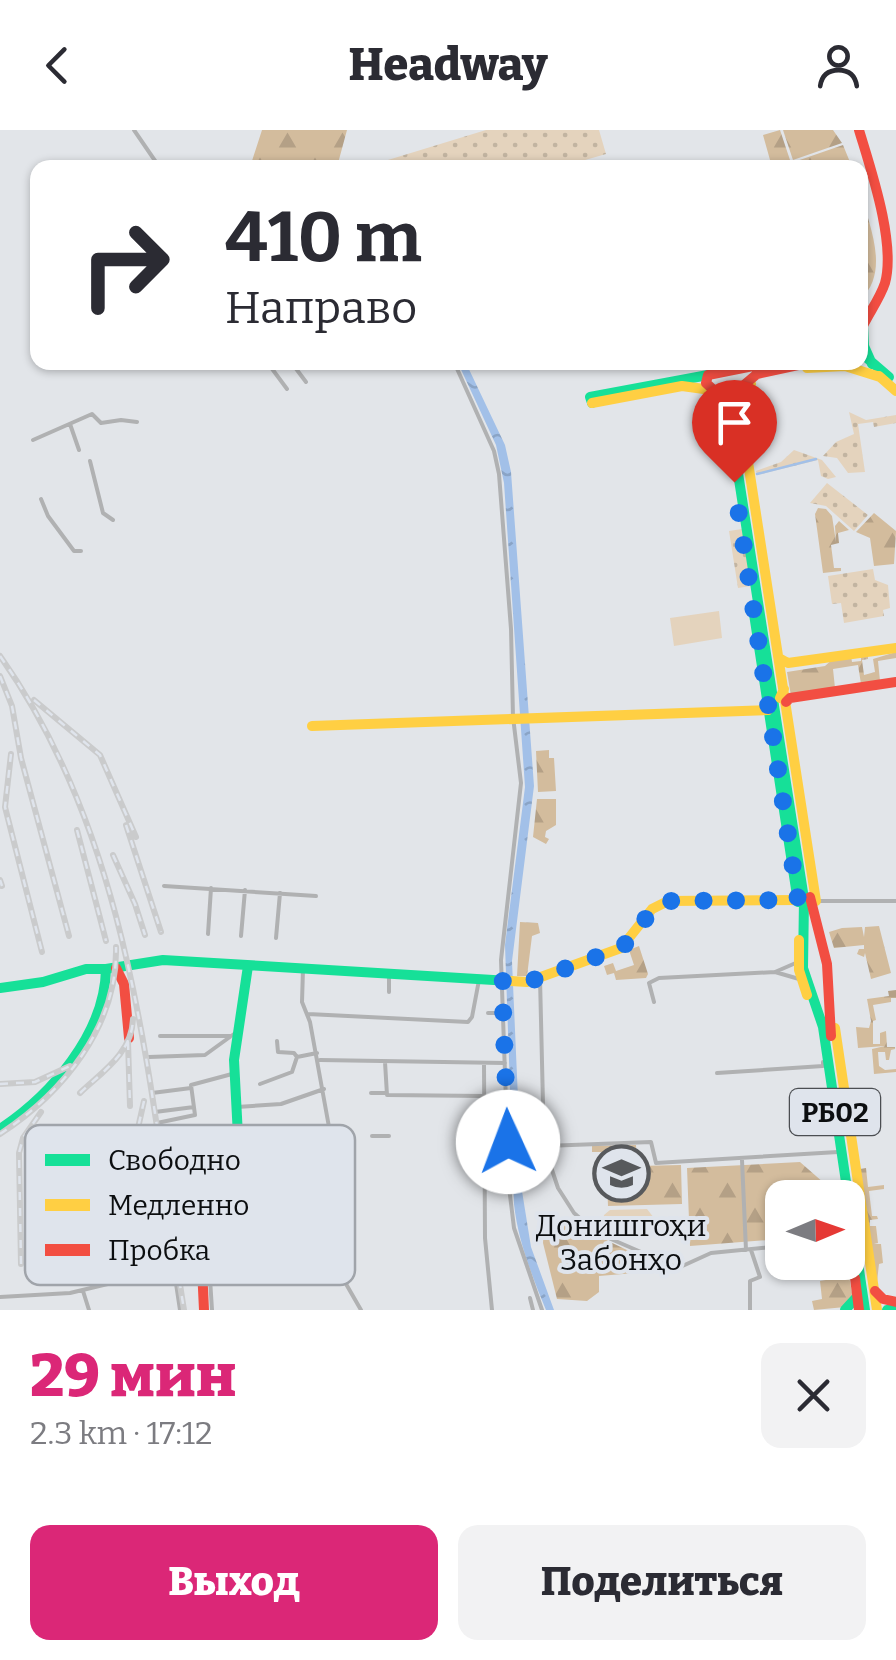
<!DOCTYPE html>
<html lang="ru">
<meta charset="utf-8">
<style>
body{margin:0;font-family:Bitter,serif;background:#f2f2f3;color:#2b2b33;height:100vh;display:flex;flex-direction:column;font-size:38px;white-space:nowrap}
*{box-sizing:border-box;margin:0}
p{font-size:32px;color:#7c7c81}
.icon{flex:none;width:55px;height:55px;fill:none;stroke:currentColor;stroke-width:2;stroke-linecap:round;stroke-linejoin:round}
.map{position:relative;height:1180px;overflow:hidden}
.side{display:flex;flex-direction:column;background:#fff;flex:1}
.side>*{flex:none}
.banner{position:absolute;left:30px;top:30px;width:838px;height:210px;border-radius:20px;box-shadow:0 2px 8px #0004;background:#fff;color:#2b2b33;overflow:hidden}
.needle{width:65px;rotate:88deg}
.fabs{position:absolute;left:765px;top:1050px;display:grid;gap:20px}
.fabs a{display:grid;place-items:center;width:100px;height:100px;border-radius:20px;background:#fff;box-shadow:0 2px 8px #0004;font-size:50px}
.pin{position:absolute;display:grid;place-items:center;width:85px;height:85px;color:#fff;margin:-102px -42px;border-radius:50% 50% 50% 0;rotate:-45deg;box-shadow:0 0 10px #0007}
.pin .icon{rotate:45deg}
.me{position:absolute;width:110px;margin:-55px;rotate:358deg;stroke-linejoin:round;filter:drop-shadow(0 0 8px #0008)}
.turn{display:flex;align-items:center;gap:35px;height:210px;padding:0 30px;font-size:45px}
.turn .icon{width:130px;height:130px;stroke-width:2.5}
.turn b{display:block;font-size:70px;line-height:85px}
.round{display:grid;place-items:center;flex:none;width:105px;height:105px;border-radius:20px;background:#f2f2f3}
.overview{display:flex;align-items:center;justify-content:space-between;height:170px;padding:0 30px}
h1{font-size:60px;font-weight:800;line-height:75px;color:#db2777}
.action{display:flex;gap:20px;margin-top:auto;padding:20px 30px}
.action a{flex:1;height:115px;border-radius:20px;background:#db2777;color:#fff;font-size:40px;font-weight:800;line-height:115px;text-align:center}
.action a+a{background:#f2f2f3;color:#2b2b33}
header{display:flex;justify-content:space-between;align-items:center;height:130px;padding:0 30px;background:#fff;font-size:45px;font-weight:800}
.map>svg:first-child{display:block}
.green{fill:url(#green-dots)}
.forest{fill:url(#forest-firs)}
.pitch{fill:#e4d3bd}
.water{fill:url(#water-ripples)}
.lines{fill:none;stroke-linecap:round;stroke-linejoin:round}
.stream{stroke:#a2c0e8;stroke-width:2.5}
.street{stroke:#b0b1b2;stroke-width:4}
.fast{stroke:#16e098;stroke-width:10}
.slow{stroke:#ffcf43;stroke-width:10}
.jam{stroke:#f24e42;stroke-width:10}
.rail-casing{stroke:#cacbcc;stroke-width:6}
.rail{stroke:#dfe4ec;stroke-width:2.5;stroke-dasharray:8;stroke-linecap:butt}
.route{stroke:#1a73e8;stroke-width:18;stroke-dasharray:0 32.4}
.labels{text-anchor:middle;stroke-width:8;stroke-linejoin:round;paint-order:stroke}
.shield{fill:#dfe4ec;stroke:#4b4e52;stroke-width:2.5}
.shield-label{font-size:28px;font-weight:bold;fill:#0c0e10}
.poi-label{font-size:30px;fill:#0c0e10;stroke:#dfe4ec}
.key{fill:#dfe4ec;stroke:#a0a4aa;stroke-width:2.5}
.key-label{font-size:28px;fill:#0c0e10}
</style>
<header><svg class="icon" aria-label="back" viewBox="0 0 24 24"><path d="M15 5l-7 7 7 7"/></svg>Headway<svg class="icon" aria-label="person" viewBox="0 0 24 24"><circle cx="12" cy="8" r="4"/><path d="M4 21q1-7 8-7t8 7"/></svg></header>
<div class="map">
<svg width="896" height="1180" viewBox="0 0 896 1180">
<defs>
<pattern id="green-dots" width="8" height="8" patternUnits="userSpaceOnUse" patternTransform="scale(2.5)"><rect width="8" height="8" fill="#e4d3bd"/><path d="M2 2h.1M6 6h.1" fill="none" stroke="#c2b4a1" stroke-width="1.8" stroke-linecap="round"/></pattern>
<pattern id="forest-firs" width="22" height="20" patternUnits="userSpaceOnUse" patternTransform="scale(2.5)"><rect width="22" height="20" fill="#d3bc9d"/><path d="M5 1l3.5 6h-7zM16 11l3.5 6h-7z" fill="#b4a086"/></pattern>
<pattern id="water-ripples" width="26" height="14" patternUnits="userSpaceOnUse" patternTransform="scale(2.5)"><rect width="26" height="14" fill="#a2c0e8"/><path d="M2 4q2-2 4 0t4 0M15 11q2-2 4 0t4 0" fill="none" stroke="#8aa4c6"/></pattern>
</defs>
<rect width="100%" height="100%" fill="#e2e5e9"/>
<path class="green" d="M486,0H599L606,24L561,37H365Z
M849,282L866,290L896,285V293L874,297L873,292L858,294L865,342L848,343L837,328L823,326L836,312L854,304Z
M794,320L822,330L836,347L828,349L821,346L818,330L757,345L756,341L781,332Z
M827,353L868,385L854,401L826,376L810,373Z
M742,399L751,456L738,458L729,401Z
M873,439L875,450L888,455L890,478L883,480L884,486L844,493L841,473L832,474L828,446Z"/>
<path class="forest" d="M262,0H347L337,37H250Z
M780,0L791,33L843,15L852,37H772L763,5Z
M783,0H833L842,13L793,30Z
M860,61C869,95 891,142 860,170Z
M818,378L826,379L832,386L836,412L835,396L839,391L849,400L838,403L839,413L831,415L834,438H841V441L823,443L815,384Z
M874,383L896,401L894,434L874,436L870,408L856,402Z
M896,522V528L878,531L880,551L861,554L858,535L833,539L835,558L791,566L787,542L825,536L834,528L851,526L852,532L861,531V526L868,525V529L862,530L864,545L875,542L873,529Z
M549,620V628H554L556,661L538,662L536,621Z
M537,669H556V695L546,701L545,707L549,709L546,714L533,707Z
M520,792L538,793L540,803L532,806L527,846H517Z
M879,796L891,843L871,849L865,823L864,827L857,824L859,819H864V815L834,818L829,802L842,798L862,797L864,807L865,797Z
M639,816L648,844L646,848L616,850L614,843L607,845L604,836L613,833L616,841L634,835L629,820Z
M896,860V868H891V872L873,875L876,890L873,891V914H880V903L886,901L887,917H895V919L891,920L889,930H886L885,922H878L879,936L885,940L896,939V942L874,944L872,919L885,916L858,918L856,897L869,898L871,891L867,869L889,866L888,861Z
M636,1015L637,1036L681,1035L682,1074L608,1076L607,1051L630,1050L629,1022H592V1016Z
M800,1032L832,1060L833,1067L782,1068V1109L690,1116L687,1038Z
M866,1038L868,1057L884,1055V1059L869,1061L872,1086H877L878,1089L870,1090V1096H876L878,1113L874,1114H881L883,1133L879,1134L877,1152L872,1153L860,1039Z
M556,1086L562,1095H575L631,1122L635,1143L599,1146V1162L587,1171L557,1169L543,1113L544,1095Z
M849,1146L853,1168L845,1177L814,1180L812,1171L822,1169L820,1151Z"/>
<path class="pitch" d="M719,481L722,508L674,516L670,488Z
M647,1079L654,1088L647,1098L610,1099L603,1092L604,1085L610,1080Z"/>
<path class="water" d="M458,233H466L505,315L511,342L534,656L512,831L522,1061L531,1117L554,1180H546C532,1146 518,1111 514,1074L505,815L525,657L504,353L496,315Z"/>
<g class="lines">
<path class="stream" d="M757,344L816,329"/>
<path class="street" d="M134,0L160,38
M267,232L287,259
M291,232L306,252
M335,232L336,234
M454,232L494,321L499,344L511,499L513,587L521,653L501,830L509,1057L514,1098L542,1180
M70,294L79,320
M33,310L92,284L101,293L121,290L137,292
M90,331L103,383L113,390
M41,369L48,386L74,421H81
M164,756L316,766
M816,771H896
M208,804L211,758
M241,806L245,760
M276,808L280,763
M303,839L302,872L310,892L329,997L326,1051L333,1090L342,1115V1147L361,1180
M775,842L799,849
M540,848L544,1016L558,1058L574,1083L597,1103L678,1138L711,1123L782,1116
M389,862V844
M654,872L649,853L659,848L775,842L798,832
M488,883H503
M308,884L468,892L472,887L479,850
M160,906H231
M277,911L278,922L294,923L297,927L317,923
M149,927L205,925L234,904
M320,930L505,933
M385,932L387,965L484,966
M484,934L485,1108L492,1180
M717,943L823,936V932
M260,954L292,942L297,927
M371,963H387
M237,977L281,974L324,959
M155,982L194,977
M157,993L195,985L191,955L232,944
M258,1000L283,1002L289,1011L302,1010L322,1014L328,1010
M372,1006H389
M161,1014L187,1011
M545,1016L651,1012L656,1033L838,1022
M239,1025C253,1024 268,1020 281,1027C298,1036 306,1047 326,1051
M742,1030L746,1120
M163,1033L152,963L191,958
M311,1093L331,1090
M209,1133L212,1180
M321,1149L342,1147
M83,1161L89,1180
M0,1167L70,1163L116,1152L175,1147L180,1180
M530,1168L533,1180
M750,1180V1151L760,1147L751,1120"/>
<path class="fast" d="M863,195L864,216L872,234
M860,222L889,247
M718,264L729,285L804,769L803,838L823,897L865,1180
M592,273L590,267L708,245
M754,484L798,772
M106,839L163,830L511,851
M0,858L43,852L86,839H106C105,904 51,965 0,999
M197,1038L196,1030L203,1025L223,1028L239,1025L234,930L248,836
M845,1180L856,1168
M887,1180L896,1179"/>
<path class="slow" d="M827,235L829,232
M807,238L845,236L880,247
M879,246L896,261
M751,254L743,266L741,287L816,771
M592,273L682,256L711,260
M740,312L747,327
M779,528L788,533L896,518
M780,568L784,559
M312,596L768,580
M799,810V840L807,865
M511,851L527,852L621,818L652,779L668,771L798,770
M835,898L877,1180"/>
<path class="jam" d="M859,0C871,40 896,113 885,153C879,171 867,185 860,202
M774,232L708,245L706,253L718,264L731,266L757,244L812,232
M719,277L731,337
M736,289L738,264
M786,572L790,568L896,552
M810,767L827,834L831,906
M116,838L124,854L129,908
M197,1038L203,1039L209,1067L200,1095L191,1044Z
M200,1095L204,1180
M855,1148L859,1180
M875,1161L883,1169L896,1172"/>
<defs>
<path id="rail" d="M0,526C135,717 148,956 184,1180
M0,546L12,576L21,628L69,806
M34,570L100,625L136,707
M11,624L5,677L42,822
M126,695L161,802
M77,700L106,811
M113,725L135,774L145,805
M0,750L2,756
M128,912L130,976
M0,954L35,952L70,936
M80,963C102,942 132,923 133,889
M144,971L128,1043L148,1135
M0,1004C63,963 118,896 116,817
M93,1044L120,1020L133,1001
M110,1065L124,1031
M21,1134L19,1023L23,1008L41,982"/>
</defs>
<use href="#rail" class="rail-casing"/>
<use href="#rail" class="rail"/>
</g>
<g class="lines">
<path class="route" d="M508,1012L502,851C509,852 518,854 526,852C533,851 619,819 623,816C641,801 645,780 668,771L798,770L734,352"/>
</g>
<defs>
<symbol id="university-ring" viewBox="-11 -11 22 22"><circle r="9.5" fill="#dfe4ec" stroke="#57595c" stroke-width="1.5"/><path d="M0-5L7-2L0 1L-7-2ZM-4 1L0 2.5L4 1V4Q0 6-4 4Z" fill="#57595c"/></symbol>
</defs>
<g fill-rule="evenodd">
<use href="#university-ring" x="590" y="1012" width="63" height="63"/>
</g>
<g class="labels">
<rect class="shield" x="790" y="959" width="90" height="46" rx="8"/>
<g class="shield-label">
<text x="835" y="992">РБ02</text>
</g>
<g class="poi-label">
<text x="621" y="1106">Донишгоҳи<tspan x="621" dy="34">Забонҳо</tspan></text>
</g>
</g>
<rect x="25" y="995" width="330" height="160" rx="15" class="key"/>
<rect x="45" y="1024" width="45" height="12" fill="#16e098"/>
<rect x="45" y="1069" width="45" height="12" fill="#ffcf43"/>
<rect x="45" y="1114" width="45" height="12" fill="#f24e42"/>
<g class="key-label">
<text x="108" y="1040">Свободно</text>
<text x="108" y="1085">Медленно</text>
<text x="108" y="1130">Пробка</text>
</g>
</svg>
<div class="fabs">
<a><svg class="needle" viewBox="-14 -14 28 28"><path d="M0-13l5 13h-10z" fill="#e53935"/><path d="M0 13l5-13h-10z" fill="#7c7c81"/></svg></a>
</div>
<div class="pin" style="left:734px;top:352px;background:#d93025"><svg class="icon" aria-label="arrive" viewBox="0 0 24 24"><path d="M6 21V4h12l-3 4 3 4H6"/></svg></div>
<svg class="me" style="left:508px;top:1012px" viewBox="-20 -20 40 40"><circle r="19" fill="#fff"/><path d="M0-13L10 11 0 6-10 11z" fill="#1a73e8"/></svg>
<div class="banner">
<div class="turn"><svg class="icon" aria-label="right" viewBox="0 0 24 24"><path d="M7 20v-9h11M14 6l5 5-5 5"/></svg><div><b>410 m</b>Направо</div></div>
</div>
</div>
<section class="side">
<div class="overview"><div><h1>29 мин</h1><p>2.3 km · 17:12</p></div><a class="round"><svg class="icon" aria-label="close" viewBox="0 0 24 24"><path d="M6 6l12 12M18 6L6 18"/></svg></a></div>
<div class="action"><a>Выход</a><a>Поделиться</a></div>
</section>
